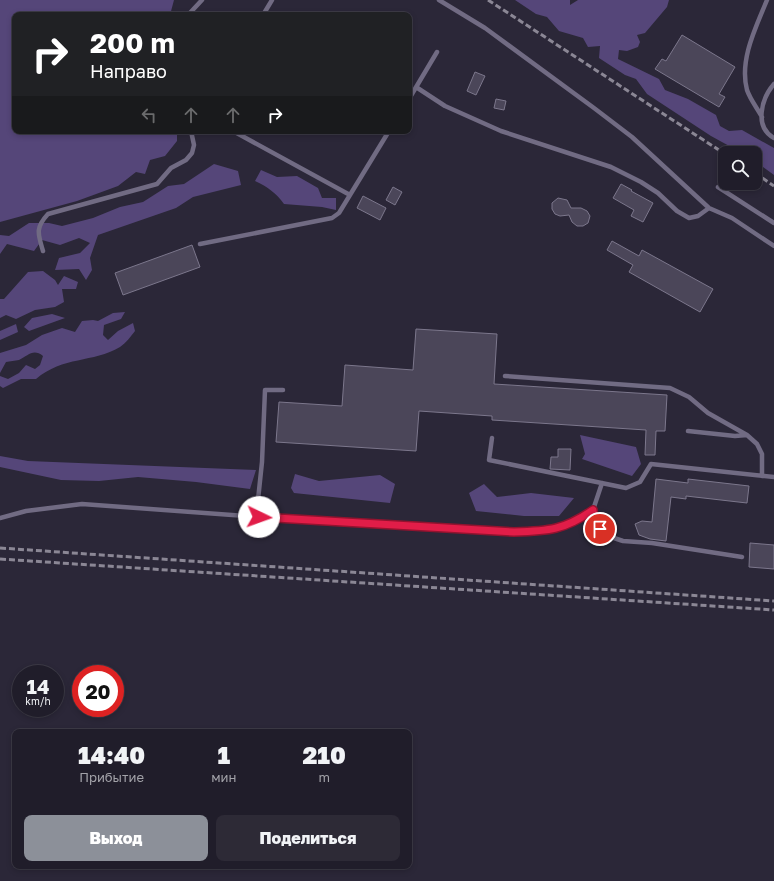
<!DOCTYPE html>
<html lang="ru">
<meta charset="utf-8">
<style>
body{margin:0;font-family:"Golos Text",sans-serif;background:#2d2a36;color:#f1f3f6;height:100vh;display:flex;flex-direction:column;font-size:15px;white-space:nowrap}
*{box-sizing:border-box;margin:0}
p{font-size:13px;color:#a2a2a8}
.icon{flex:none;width:22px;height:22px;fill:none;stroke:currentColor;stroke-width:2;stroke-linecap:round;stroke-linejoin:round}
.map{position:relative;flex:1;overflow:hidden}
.panel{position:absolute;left:12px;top:729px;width:400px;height:140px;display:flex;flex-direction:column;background:#201d2a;border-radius:8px;box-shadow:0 2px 6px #0003,0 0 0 1px #3d3b47}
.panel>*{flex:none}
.hud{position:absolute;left:12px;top:12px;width:400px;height:122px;border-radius:8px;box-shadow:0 2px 6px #0003,0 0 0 1px #3d3b47;background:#202124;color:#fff;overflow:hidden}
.controls{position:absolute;left:718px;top:146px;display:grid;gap:8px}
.controls a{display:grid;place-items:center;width:44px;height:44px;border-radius:8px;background:#201d2a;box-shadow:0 2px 6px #0003,0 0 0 1px #3d3b47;font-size:20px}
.speed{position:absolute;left:12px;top:665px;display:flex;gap:8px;font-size:20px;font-weight:700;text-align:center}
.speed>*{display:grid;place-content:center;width:52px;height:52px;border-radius:50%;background:#201d2a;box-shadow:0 2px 6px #0003,0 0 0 1px #3d3b47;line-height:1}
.speed small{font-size:10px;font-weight:400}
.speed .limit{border:6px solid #d22;background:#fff;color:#111}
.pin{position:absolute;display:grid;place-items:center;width:34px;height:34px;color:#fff;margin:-17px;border:2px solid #fff;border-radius:50%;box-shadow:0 1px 4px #0007}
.me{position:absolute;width:44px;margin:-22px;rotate:93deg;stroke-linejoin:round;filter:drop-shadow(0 0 3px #0008)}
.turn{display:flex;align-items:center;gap:14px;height:84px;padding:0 12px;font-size:18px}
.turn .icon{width:52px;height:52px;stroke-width:2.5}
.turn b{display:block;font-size:28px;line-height:34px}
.lanes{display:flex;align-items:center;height:38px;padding:0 12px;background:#0003;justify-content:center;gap:20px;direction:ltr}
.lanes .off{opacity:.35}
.eta{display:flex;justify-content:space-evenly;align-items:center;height:68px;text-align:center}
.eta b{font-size:24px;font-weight:800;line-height:28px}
.action{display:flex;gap:8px;margin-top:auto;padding:8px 12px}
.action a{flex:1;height:46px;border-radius:8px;background:#8c9099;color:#fff;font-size:16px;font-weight:800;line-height:46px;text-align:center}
.action a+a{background:#2d2a36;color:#f1f3f6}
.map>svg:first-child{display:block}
.green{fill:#554679}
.building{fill:#4b4659;stroke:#7c778c}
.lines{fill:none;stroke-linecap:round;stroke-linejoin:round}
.lane{stroke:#716b83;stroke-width:4.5}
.rail{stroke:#8b8795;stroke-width:3;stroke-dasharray:6 3;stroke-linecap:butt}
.route-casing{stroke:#92132f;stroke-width:10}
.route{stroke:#e11d48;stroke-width:7}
</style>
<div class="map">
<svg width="774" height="881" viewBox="0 0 774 881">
<rect width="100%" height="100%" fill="#2b2738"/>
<path class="green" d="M0,0H174L170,15H15V131H177V141L165,156L150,160L145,174L136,172L118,186L77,201L0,222Z
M515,0H570V5L578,0H669L667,7L645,33L637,35L640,42L638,47L627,51L619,50L618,59L659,79L665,90L688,99L716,115L720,126L729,131L742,130L774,148V175L755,161V153H742L711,136L647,94L636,79L625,75L599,58L600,46L588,47L583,38L559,31L547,17L536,14Z
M214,164L238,171L241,185L193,197L176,208L98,235L90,258L92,270L86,280L79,269L55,270L59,258L80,253L90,243L79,238L60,245L42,240L34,251L7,244L0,254V235L9,236L29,223H49L62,226L93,218L120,207L143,202L168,186L184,184Z
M261,170L277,177L297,176L318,188L322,198H336V210L322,207L284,204C276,193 268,187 255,181Z
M43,271L55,280L58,285L64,276L78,282L76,289H62L64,302L55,307L35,310L16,319L6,315L0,318V299H4L28,272Z
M125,312L121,319L104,325L103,335L108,340L118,331L133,323L135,331C131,336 126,343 120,347C93,363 63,356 36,379H21L3,388L0,386V376L8,379L19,373L26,365L35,369L40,365L43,356C33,348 28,356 19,360C15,361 10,361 6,362L0,373V353L26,345L42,335L62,328L75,332L82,321L93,320L98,321L113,313Z
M52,314L65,318L29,331L24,327L32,318Z
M16,324L18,332L0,340V331Z
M580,435L636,447L641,464L632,476L582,459L585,454Z
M0,456L28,461L256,470L250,489L196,482L138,477L99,481L61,480L0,467Z
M295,474L319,481L380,475L395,484L390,503L294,493L291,488Z
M484,484L497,497L531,493L574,498L559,516H524L476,511L469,493Z"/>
<path class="building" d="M682,35L735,67L719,94L725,97L719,107L655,69L662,59L666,61Z
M475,72L485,76L476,95L467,91Z
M496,99L506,101L504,110L494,108Z
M621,184L632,190L631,191L653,203L643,222L631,216L634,210L613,198Z
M393,187L402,192L395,205L386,200Z
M363,196L386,208L380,220L357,208Z
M558,198L567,200L571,208H581L587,211L590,216L588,223L583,226H577L572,222L569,215L560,216L555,214L552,209V203Z
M612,241L639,256L642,250L713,289L700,312L629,272L633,265L607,250Z
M192,245L200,267L123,295L115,273Z
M416,329L497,334L494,384L667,395L665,431H656L655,455H645L646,430L492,420V416L419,411L416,451L276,442L279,402L342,406L345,365L413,370Z
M558,449H571L570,470L550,469L551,457H558Z
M656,479L688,483V479L749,486L747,503L686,496V499L671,497L666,541L650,539L639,535L635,524L642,521L652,522Z
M750,543L774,545V569L749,567Z"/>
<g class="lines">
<path class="lane" d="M439,0L485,28L594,108L632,137L709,208L732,218L774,246
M188,15L202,0
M263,15L272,0
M774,84C761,99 754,127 774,138
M416,87L445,106L501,131L611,167L641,182L658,193L677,211L689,218L698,216L709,208
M409,99L437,52
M762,117C757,108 750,99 747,90C739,60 756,27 767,0
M233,131L350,195
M718,187L774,223
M200,244L332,218L339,213L389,131
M43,251C38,234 35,228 48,214L157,184L171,168L186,160L192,153L194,145L191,131
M505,376L670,388L689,397L708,413L747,435L757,444L762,454V476
M688,431L735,436L747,435
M492,438L489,460L626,488L640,482L651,464L774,477
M602,483L593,510L594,520L600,529L611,537L623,541L652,543L742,557
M259,517L258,500L262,462L265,390H283
M0,518L26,511L82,504L259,517L514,532C549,531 564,530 593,510"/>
<path class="rail" d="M488,0L725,154
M755,173L774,186
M0,548L774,601
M0,559L774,610"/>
</g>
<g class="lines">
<defs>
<path id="route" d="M259,517L514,532C549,531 564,530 593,510L594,520L600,529"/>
</defs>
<use href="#route" class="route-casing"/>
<use href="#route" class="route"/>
</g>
</svg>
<div class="controls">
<a><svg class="icon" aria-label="search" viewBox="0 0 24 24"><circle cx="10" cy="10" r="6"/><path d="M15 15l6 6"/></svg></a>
</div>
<div class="speed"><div>14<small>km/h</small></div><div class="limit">20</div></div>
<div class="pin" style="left:600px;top:529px;background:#d93025"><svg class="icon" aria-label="arrive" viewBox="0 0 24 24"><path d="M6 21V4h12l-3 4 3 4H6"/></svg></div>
<svg class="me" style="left:259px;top:517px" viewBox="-20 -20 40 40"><circle r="19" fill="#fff"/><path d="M0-13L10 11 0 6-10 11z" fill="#e11d48"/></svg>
<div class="hud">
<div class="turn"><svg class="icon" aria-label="right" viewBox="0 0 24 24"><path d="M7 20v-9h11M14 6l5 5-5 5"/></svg><div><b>200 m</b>Направо</div></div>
<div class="lanes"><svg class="icon off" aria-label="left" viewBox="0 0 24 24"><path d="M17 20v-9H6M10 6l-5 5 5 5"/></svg><svg class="icon off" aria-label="ahead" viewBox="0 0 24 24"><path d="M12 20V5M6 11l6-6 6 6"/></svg><svg class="icon off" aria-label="ahead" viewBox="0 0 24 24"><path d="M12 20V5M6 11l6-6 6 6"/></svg><svg class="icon" aria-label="right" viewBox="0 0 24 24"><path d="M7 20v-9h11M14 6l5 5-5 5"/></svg></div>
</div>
<section class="panel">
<div class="eta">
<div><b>14:40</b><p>Прибытие</p></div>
<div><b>1</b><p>мин</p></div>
<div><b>210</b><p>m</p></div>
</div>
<div class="action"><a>Выход</a><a>Поделиться</a></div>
</section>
</div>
